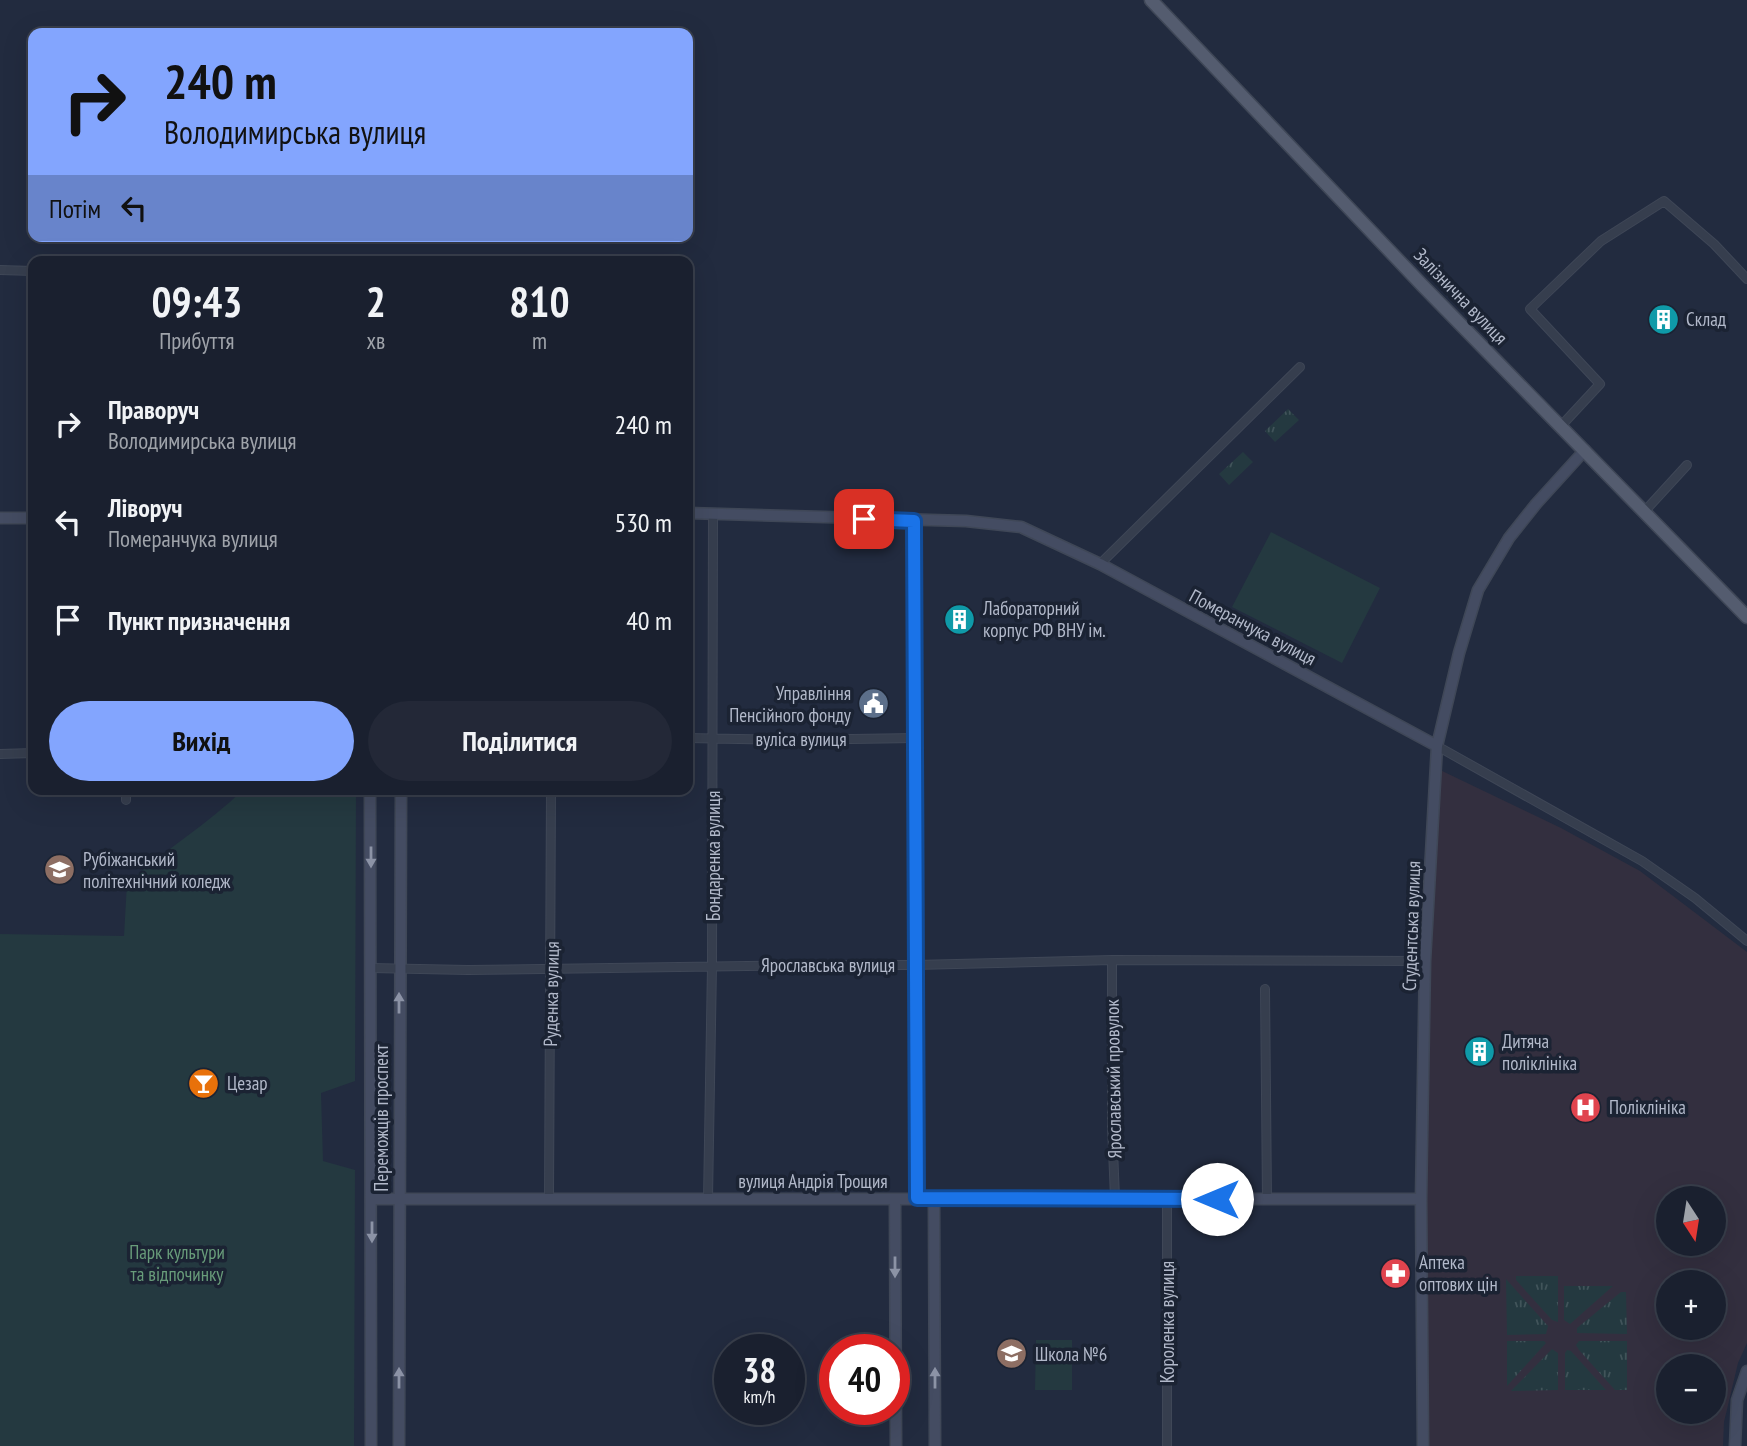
<!DOCTYPE html>
<html lang="uk">
<meta charset="utf-8">
<style>
body{margin:0;font-family:"PT Sans Narrow",sans-serif;background:#232837;color:#f1f3f6;height:100vh;display:flex;flex-direction:column;font-size:26px;white-space:nowrap}
*{box-sizing:border-box;margin:0}
p{font-size:23px;color:#9fa3aa}
.icon{flex:none;width:38px;height:38px;fill:none;stroke:currentColor;stroke-width:2;stroke-linecap:round;stroke-linejoin:round}
.map{position:relative;flex:1;overflow:hidden}
.panel{position:absolute;left:28px;top:256px;width:665px;height:539px;display:flex;flex-direction:column;background:#1a202f;border-radius:14px;box-shadow:0 7px 28px #0002,0 0 0 2px #383e4b}
.panel>*{flex:none}
.hud{position:absolute;left:28px;top:28px;width:665px;height:214px;border-radius:14px;box-shadow:0 7px 28px #0002,0 0 0 2px #383e4b;background:#83a5fe;color:#111;overflow:hidden}
.needle{width:46px;rotate:168deg}
.fabs{position:absolute;left:1656px;top:1186px;display:grid;gap:14px}
.fabs a{display:grid;place-items:center;width:70px;height:70px;border-radius:50%;background:#1a202f;box-shadow:0 7px 28px #0002,0 0 0 2px #383e4b;font-size:35px}
.speed{position:absolute;left:714px;top:1334px;display:flex;gap:14px;font-size:35px;font-weight:700;text-align:center}
.speed>*{display:grid;place-content:center;width:91px;height:91px;border-radius:50%;background:#1a202f;box-shadow:0 7px 28px #0002,0 0 0 2px #383e4b;line-height:1}
.speed small{font-size:18px;font-weight:400}
.speed .limit{border:10px solid #d22;background:#fff;color:#111}
.pin{position:absolute;display:grid;place-items:center;width:60px;height:60px;color:#fff;margin:-30px;border-radius:14px;box-shadow:0 4px 10px #0006}
.me{position:absolute;width:77px;margin:-38px;rotate:270deg;stroke-linejoin:round;filter:drop-shadow(0 0 5px #0008)}
.turn{display:flex;align-items:center;gap:24px;height:147px;padding:0 21px;font-size:32px}
.turn .icon{width:91px;height:91px;stroke-width:2.5}
.turn b{display:block;font-size:49px;line-height:60px}
.then{display:flex;align-items:center;height:66px;padding:0 21px;background:#0003;gap:14px;font-size:26px}
.eta{display:flex;justify-content:space-evenly;align-items:center;height:119px;text-align:center}
.eta b{font-size:42px;font-weight:800;line-height:49px}
.button{display:flex;gap:14px;margin-top:auto;padding:14px 21px}
.button a{flex:1;height:80px;border-radius:42px;background:#83a5fe;color:#111;font-size:28px;font-weight:800;line-height:80px;text-align:center}
.button a+a{background:#232837;color:#f1f3f6}
ul{padding:0;list-style:none}
li{display:flex;align-items:center;gap:21px;height:98px;padding:0 21px}
li div{flex:1}
li b{display:block;font-size:26px}
li em{font-style:normal}
.map>svg:first-child{display:block}
.medical{fill:#332f3f;fill-rule:evenodd}
.grass{fill:url(#grass-tufts)}
.green{fill:#243940}
.lines{fill:none;stroke-linecap:round;stroke-linejoin:round}
.street-casing{stroke:#3f4757;stroke-width:10}
.secondary-casing{stroke:#3f4757;stroke-width:13}
.primary-casing{stroke:#3f4757;stroke-width:15}
.street{stroke:#363e4e;stroke-width:8}
.secondary{stroke:#444c62;stroke-width:10}
.primary{stroke:#545c6f;stroke-width:12}
.oneway{fill:#8c93a6}
.route-casing{stroke:#114b97;stroke-width:18}
.route{stroke:#1a73e8;stroke-width:12}
.labels{text-anchor:middle;stroke-width:7;stroke-linejoin:round;paint-order:stroke}
.street-label{font-size:19px;fill:#b2b9ca;stroke:#1b2333}
.poi-label{font-size:19px;fill:#b2b9ca;stroke:#1b2333;text-anchor:start}
.park-label{font-size:19px;fill:#689c7a;stroke:#1b2333}
</style>
<div class="map">
<svg width="1747" height="1446" viewBox="0 0 1747 1446">
<defs>
<pattern id="grass-tufts" width="24" height="20" patternUnits="userSpaceOnUse" patternTransform="scale(1.75)"><rect width="24" height="20" fill="#243940"/><path d="M3 7l-1-3M5 7V3M7 7l1-3M15 17l-1-3M17 17v-4M19 17l1-3" fill="none" stroke="#41545a"/></pattern>
</defs>
<rect width="100%" height="100%" fill="#222b3f"/>
<path class="medical" d="M1438,769L1561,828L1640,871L1747,952V1343L1738,1363L1724,1422L1723,1446H1425L1424,1170L1429,976ZM1668,1199H1713V1244H1668ZM1668,1283H1713V1328H1668ZM1668,1367H1713V1412H1668Z"/>
<path class="grass" d="M1288,409L1299,420L1275,442L1265,431Z
M1243,452L1253,462L1229,485L1219,474Z
M1516,1276H1558V1322L1552,1320L1516,1280Z
M1506,1279L1548,1326L1546,1334L1507,1335Z
M1564,1286H1613L1570,1324L1564,1320Z
M1621,1292H1626L1627,1334L1577,1333V1328Z
M1507,1341H1544L1546,1343L1507,1386Z
M1579,1341H1627V1390H1615L1579,1350L1576,1345Z
M1552,1349L1558,1353V1390L1511,1391Z
M1567,1350L1571,1351L1606,1390H1565V1353Z"/>
<path class="green" d="M1271,532L1380,588L1342,663L1232,607Z
M244,789H356L355,1081L321,1093L323,1161L355,1170L354,1446H0V934L124,936L127,883C165,850 208,824 244,789Z
M1036,1340H1072V1390H1035Z"/>
<g class="lines">
<defs>
<path id="street" d="M0,270L33,271
M1561,426L1600,384L1530,309L1601,241L1664,201L1714,244L1747,279
M1644,512L1687,465
M1100,564L1300,367
M688,738L789,740L915,738
M1437,746L1642,861L1695,898L1747,941
M0,754L33,753
M126,800V789
M1112,960V1125L1115,1198
M371,968L468,970L810,965H915L1112,960L1425,961
M1265,989L1267,1199
M549,1199L551,789
M708,1199L712,966L713,513
M1167,1446V1199"/>
<path id="secondary" d="M688,513L966,521L1021,527L1100,564L1437,746
M0,518H33
M914,521L917,1198
M370,789L371,1446
M372,1199H1421
M895,1199L896,1446
M934,1199L935,1446
M399,1446L401,789
M1423,1446L1421,1199L1425,961L1437,746L1459,653L1478,590L1509,538L1536,504L1585,450
M1735,1446L1737,1400L1747,1371"/>
<path id="primary" d="M1151,0L1422,285L1747,617"/>
</defs>
<use href="#street" class="street-casing"/>
<use href="#secondary" class="secondary-casing"/>
<use href="#primary" class="primary-casing"/>
<use href="#street" class="street"/>
<use href="#secondary" class="secondary"/>
<use href="#primary" class="primary"/>
</g>
<defs><path id="oneway-solid" d="M-6-.8H1V-3.2L6.5 0L1 3.2V.8H-6Z" transform="scale(1.75)"/></defs>
<g class="oneway">
<use href="#oneway-solid" transform="translate(371 857) rotate(90)"/>
<use href="#oneway-solid" transform="translate(399 1003) rotate(-90)"/>
<use href="#oneway-solid" transform="translate(372 1232) rotate(90)"/>
<use href="#oneway-solid" transform="translate(895 1267) rotate(90)"/>
<use href="#oneway-solid" transform="translate(399 1378) rotate(-90)"/>
<use href="#oneway-solid" transform="translate(935 1378) rotate(-90)"/>
</g>
<g class="lines">
<defs>
<path id="route" d="M864,519L914,521L917,1198L1217,1199"/>
</defs>
<use href="#route" class="route-casing"/>
<use href="#route" class="route"/>
</g>
<defs>
<symbol id="building-disc" viewBox="-11 -11 22 22"><circle r="9.5" fill="#0f9aa8" stroke="#1b2333"/><path d="M-4-6H4V6H1V3H-1V6H-4ZM-2.5-4.3h1.7v1.8h-1.7ZM.8-4.3h1.7v1.8H.8ZM-2.5-1h1.7V.8h-1.7ZM.8-1h1.7V.8H.8Z" fill="#fff"/></symbol>
<symbol id="civic-disc" viewBox="-11 -11 22 22"><circle r="9.5" fill="#5c6f8a" stroke="#1b2333"/><path d="M-.6-6.5H3V-4.5H.6V-3L4-1V1h2V6H-6V1h2V-1L-.6-3ZM-1.2 2.5V6h2.4V2.5Z" fill="#fff"/></symbol>
<symbol id="university-disc" viewBox="-11 -11 22 22"><circle r="9.5" fill="#8d6e63" stroke="#1b2333"/><path d="M0-5L7-2L0 1L-7-2ZM-4 1L0 2.5L4 1V4Q0 6-4 4Z" fill="#fff"/></symbol>
<symbol id="bar-disc" viewBox="-11 -11 22 22"><circle r="9.5" fill="#e8710a" stroke="#1b2333"/><path d="M-6-5H6L.8 .8V4.5H3.5V6h-7V4.5H-.8V.8Z" fill="#fff"/></symbol>
<symbol id="hospital-disc" viewBox="-11 -11 22 22"><circle r="9.5" fill="#e0444e" stroke="#1b2333"/><path d="M-5-5h3v3.5h4V-5h3V5h-3V1.5h-4V5h-3Z" fill="#fff"/></symbol>
<symbol id="pharmacy-disc" viewBox="-11 -11 22 22"><circle r="9.5" fill="#e0444e" stroke="#1b2333"/><path d="M-2-6h4v4h4v4h-4v4h-4v-4h-4v-4h4Z" fill="#fff"/></symbol>
<symbol id="school-disc" viewBox="-11 -11 22 22"><circle r="9.5" fill="#8d6e63" stroke="#1b2333"/><path d="M0-5L7-2L0 1L-7-2ZM-4 1L0 2.5L4 1V4Q0 6-4 4Z" fill="#fff"/></symbol>
</defs>
<g fill-rule="evenodd">
<use href="#building-disc" x="1646" y="302" width="35" height="35"/>
<use href="#building-disc" x="942" y="602" width="35" height="35"/>
<use href="#civic-disc" x="856" y="686" width="35" height="35"/>
<use href="#university-disc" x="42" y="852" width="35" height="35"/>
<use href="#building-disc" x="1462" y="1034" width="35" height="35"/>
<use href="#bar-disc" x="186" y="1066" width="35" height="35"/>
<use href="#hospital-disc" x="1568" y="1090" width="35" height="35"/>
<use href="#pharmacy-disc" x="1378" y="1256" width="35" height="35"/>
<use href="#school-disc" x="994" y="1336" width="35" height="35"/>
</g>
<g class="labels">
<g class="street-label">
<text transform="translate(1461 296) rotate(46)" y="7">Залізнична вулиця</text>
<text transform="translate(1253 627) rotate(28)" y="7">Померанчука вулиця</text>
<text x="801" y="746">вуліса вулиця</text>
<text transform="translate(713 856) rotate(-90)" y="7">Бондаренка вулиця</text>
<text transform="translate(1411 926) rotate(-88)" y="7">Студентська вулиця</text>
<text x="828" y="972">Ярославська вулиця</text>
<text transform="translate(551 994) rotate(-89)" y="7">Руденка вулиця</text>
<text transform="translate(1113 1079) rotate(-91)" y="7">Ярославський провулок</text>
<text transform="translate(381 1118) rotate(-90)" y="7">Переможців проспект</text>
<text x="813" y="1188">вулиця Андрія Трощия</text>
<text transform="translate(1167 1322) rotate(-90)" y="7">Короленка вулиця</text>
</g>
<g class="poi-label">
<text x="1686" y="326">Склад</text>
<text x="983" y="615">Лабораторний<tspan x="983" dy="22">корпус РФ ВНУ ім.</tspan></text>
<text x="851" y="700" text-anchor="end">Управління<tspan x="851" dy="22">Пенсійного фонду</tspan></text>
<text x="83" y="866">Рубіжанський<tspan x="83" dy="22">політехнічний коледж</tspan></text>
<text x="1502" y="1048">Дитяча<tspan x="1502" dy="22">поліклініка</tspan></text>
<text x="227" y="1090">Цезар</text>
<text x="1609" y="1114">Поліклініка</text>
<text x="1419" y="1269">Аптека<tspan x="1419" dy="22">оптових цін</tspan></text>
<text x="1035" y="1361">Школа №6</text>
</g>
<g class="park-label">
<text x="177" y="1259">Парк культури<tspan x="177" dy="22">та відпочинку</tspan></text>
</g>
</g>
</svg>
<div class="fabs">
<a><svg class="needle" viewBox="-14 -14 28 28"><path d="M0-13l5 13h-10z" fill="#e53935"/><path d="M0 13l5-13h-10z" fill="#9fa3aa"/></svg></a>
<a>+</a>
<a>−</a>
</div>
<div class="speed"><div>38<small>km/h</small></div><div class="limit">40</div></div>
<div class="pin" style="left:864px;top:519px;background:#d93025"><svg class="icon" aria-label="arrive" viewBox="0 0 24 24"><path d="M6 21V4h12l-3 4 3 4H6"/></svg></div>
<svg class="me" style="left:1217px;top:1199px" viewBox="-20 -20 40 40"><circle r="19" fill="#fff"/><path d="M0-13L10 11 0 6-10 11z" fill="#1a73e8"/></svg>
<div class="hud">
<div class="turn"><svg class="icon" aria-label="right" viewBox="0 0 24 24"><path d="M7 20v-9h11M14 6l5 5-5 5"/></svg><div><b>240 m</b>Володимирська вулиця</div></div>
<div class="then">Потім<svg class="icon" aria-label="left" viewBox="0 0 24 24"><path d="M17 20v-9H6M10 6l-5 5 5 5"/></svg></div>
</div>
<section class="panel">
<div class="eta">
<div><b>09:43</b><p>Прибуття</p></div>
<div><b>2</b><p>хв</p></div>
<div><b>810</b><p>m</p></div>
</div>
<ul>
<li><svg class="icon" aria-label="right" viewBox="0 0 24 24"><path d="M7 20v-9h11M14 6l5 5-5 5"/></svg><div><b>Праворуч</b><p>Володимирська вулиця</p></div><em>240 m</em></li>
<li><svg class="icon" aria-label="left" viewBox="0 0 24 24"><path d="M17 20v-9H6M10 6l-5 5 5 5"/></svg><div><b>Ліворуч</b><p>Померанчука вулиця</p></div><em>530 m</em></li>
<li><svg class="icon" aria-label="arrive" viewBox="0 0 24 24"><path d="M6 21V4h12l-3 4 3 4H6"/></svg><div><b>Пункт призначення</b></div><em>40 m</em></li>
</ul>
<div class="button"><a>Вихід</a><a>Поділитися</a></div>
</section>
</div>
